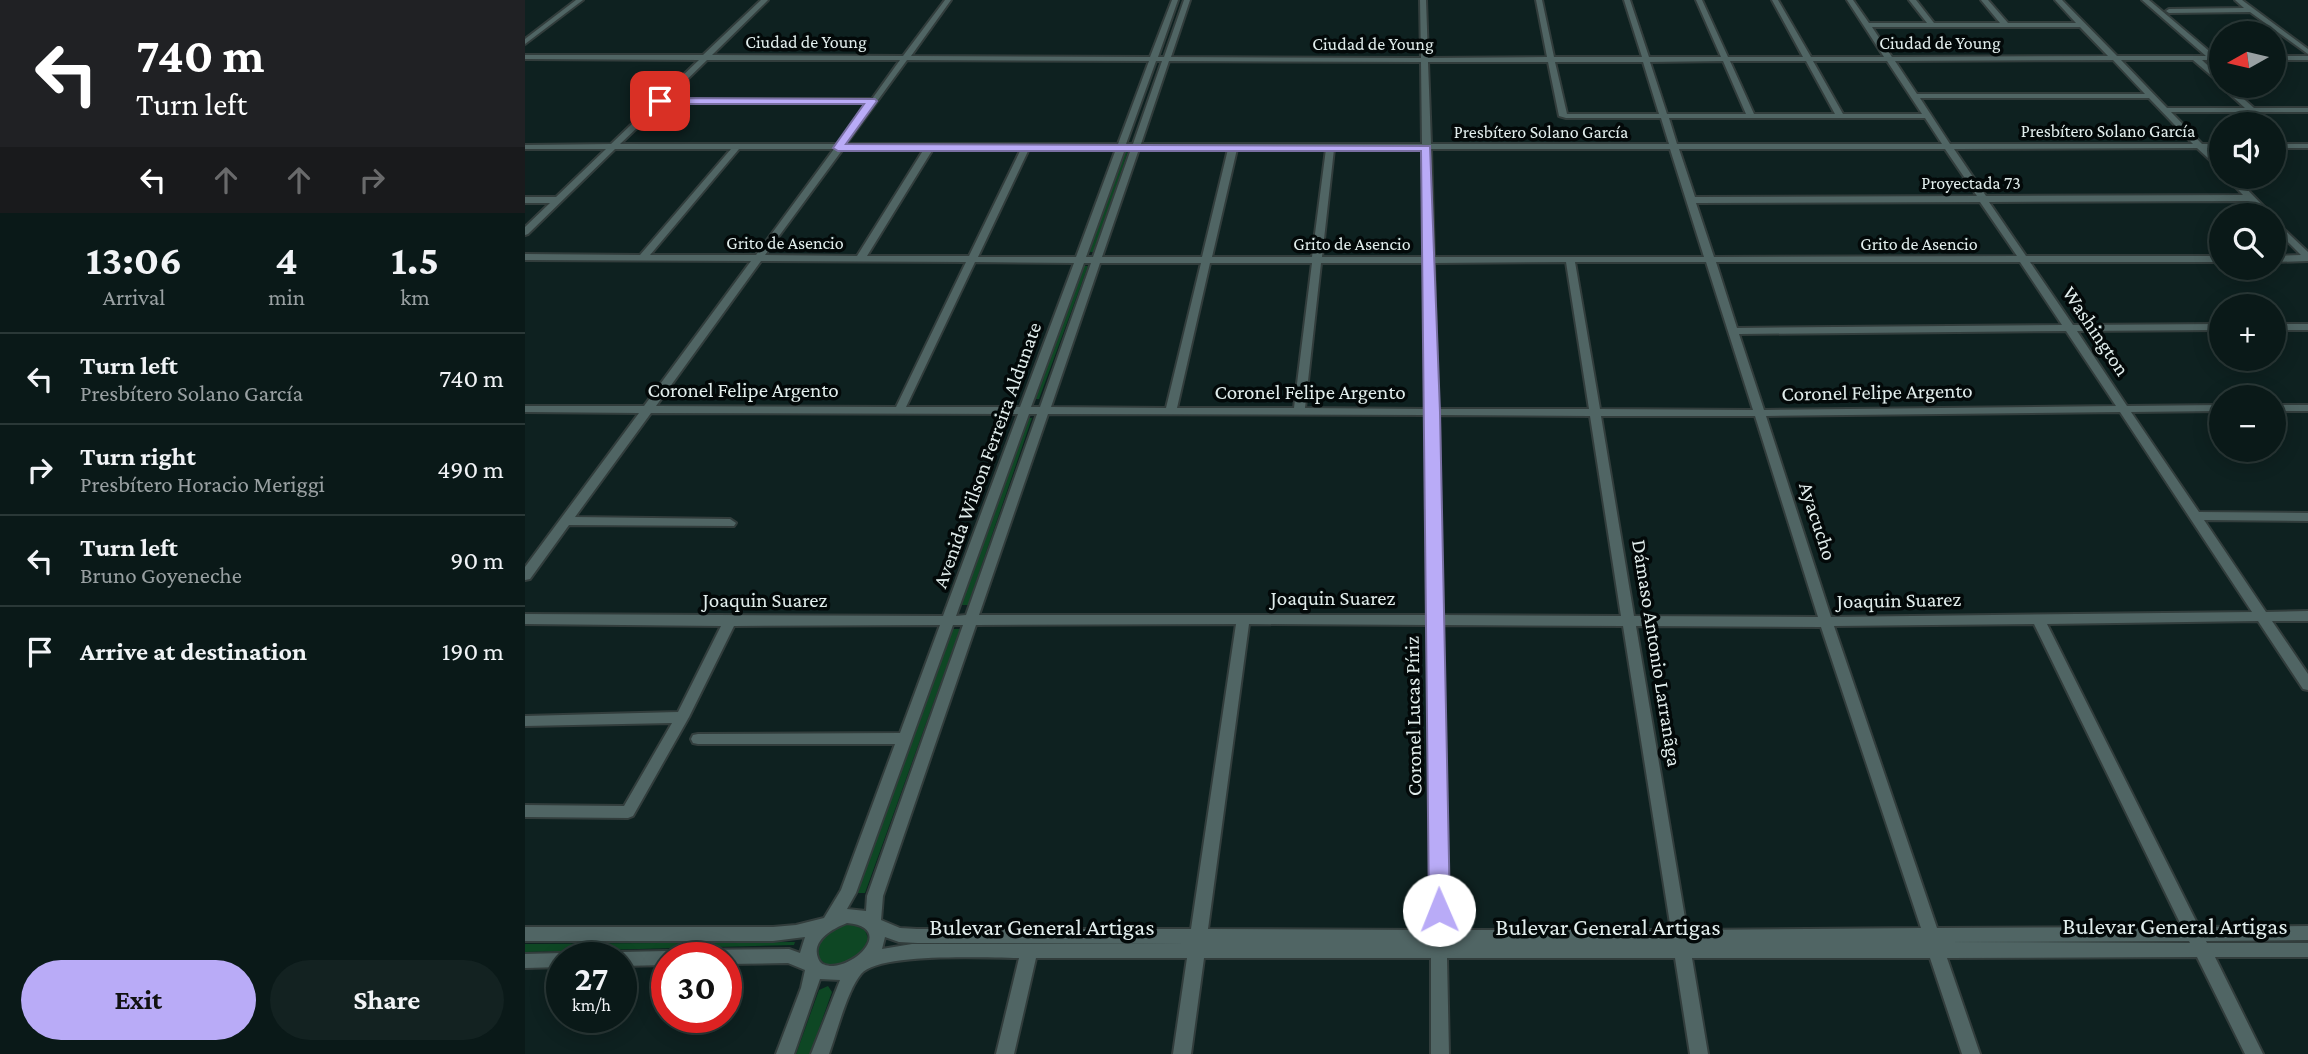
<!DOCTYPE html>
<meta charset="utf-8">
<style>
body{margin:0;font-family:"Crimson Pro",serif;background:#132221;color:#f1f3f6;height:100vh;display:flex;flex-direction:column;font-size:26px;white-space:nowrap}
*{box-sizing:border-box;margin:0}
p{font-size:23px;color:#99a0a2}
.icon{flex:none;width:38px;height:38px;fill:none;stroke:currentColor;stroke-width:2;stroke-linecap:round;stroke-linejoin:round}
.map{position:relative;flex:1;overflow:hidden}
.sheet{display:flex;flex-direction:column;background:#0a1918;width:525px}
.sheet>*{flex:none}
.top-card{background:#202124;color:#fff;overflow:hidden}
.needle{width:46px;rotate:262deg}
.tools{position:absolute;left:1684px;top:21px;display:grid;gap:14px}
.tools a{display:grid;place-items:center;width:77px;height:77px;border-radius:50%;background:#0a1918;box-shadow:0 4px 18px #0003,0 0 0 2px #2a3837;font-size:35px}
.speed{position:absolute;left:21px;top:942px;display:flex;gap:14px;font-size:35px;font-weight:700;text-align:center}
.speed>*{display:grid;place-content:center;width:91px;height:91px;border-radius:50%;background:#0a1918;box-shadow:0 4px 18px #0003,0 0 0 2px #2a3837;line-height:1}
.speed small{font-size:18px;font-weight:400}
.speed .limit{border:10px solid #d22;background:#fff;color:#111}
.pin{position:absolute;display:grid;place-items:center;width:60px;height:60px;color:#fff;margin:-30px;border-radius:14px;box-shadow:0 4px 10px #0006}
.me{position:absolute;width:77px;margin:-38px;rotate:359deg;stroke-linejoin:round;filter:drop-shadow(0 0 5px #0008)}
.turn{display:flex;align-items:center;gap:24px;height:147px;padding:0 21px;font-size:32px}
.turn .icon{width:91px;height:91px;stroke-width:2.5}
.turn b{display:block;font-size:49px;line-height:60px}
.lanes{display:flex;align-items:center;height:66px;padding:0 21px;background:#0003;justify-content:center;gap:35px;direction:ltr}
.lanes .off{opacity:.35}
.eta{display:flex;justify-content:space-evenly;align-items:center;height:119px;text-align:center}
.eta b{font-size:42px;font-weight:700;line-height:49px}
.primary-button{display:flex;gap:14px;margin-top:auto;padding:14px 21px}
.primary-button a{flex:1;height:80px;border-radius:42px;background:#b9abf7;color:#111;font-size:28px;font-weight:700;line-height:80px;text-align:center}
.primary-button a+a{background:#132221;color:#f1f3f6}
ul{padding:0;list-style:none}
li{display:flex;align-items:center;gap:21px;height:91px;padding:0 21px;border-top:2px solid #2a3837}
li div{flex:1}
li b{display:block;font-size:26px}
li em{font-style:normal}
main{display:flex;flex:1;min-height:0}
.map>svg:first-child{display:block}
.green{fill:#0e4724}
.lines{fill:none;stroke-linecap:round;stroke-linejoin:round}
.minor-casing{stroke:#323d3c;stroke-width:4}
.minor{fill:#506564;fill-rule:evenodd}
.route{fill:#b9abf7;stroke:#786fa1;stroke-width:2}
.labels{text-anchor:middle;stroke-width:7;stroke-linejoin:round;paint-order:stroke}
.far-street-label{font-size:18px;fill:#e1edec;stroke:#030909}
.street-label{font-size:21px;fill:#e1edec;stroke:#030909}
.near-street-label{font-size:24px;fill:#e1edec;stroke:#030909}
</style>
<main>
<section class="sheet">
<div class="top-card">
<div class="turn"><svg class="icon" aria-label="left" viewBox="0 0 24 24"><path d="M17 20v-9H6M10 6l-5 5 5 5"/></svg><div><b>740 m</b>Turn left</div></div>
<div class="lanes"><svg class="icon" aria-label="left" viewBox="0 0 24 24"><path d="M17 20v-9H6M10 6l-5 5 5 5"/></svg><svg class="icon off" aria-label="ahead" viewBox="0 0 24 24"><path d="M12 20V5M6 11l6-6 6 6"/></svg><svg class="icon off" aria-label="ahead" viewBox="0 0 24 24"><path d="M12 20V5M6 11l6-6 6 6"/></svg><svg class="icon off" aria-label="right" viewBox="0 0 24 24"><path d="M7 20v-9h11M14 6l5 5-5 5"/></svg></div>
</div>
<div class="eta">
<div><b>13:06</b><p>Arrival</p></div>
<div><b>4</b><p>min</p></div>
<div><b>1.5</b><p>km</p></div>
</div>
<ul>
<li><svg class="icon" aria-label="left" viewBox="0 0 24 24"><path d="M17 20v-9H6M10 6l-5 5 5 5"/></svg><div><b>Turn left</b><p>Presbítero Solano García</p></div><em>740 m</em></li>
<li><svg class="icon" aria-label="right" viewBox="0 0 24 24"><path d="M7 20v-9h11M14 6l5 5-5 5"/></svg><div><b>Turn right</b><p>Presbítero Horacio Meriggi</p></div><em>490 m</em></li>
<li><svg class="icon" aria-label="left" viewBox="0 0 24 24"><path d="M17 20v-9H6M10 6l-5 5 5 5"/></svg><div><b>Turn left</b><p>Bruno Goyeneche</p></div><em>90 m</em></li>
<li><svg class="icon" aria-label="arrive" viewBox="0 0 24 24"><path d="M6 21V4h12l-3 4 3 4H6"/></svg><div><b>Arrive at destination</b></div><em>190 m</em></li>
</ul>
<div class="primary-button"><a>Exit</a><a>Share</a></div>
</section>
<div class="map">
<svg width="1783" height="1054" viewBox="0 0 1783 1054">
<rect width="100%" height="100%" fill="#0e2120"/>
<path class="green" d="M597,151H603L569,252H562Z
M556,266H563L514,399H507Z
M500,418H507L443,605H434Z
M426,629H435L340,893H330Z
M325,923L340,930L343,938C338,960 308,978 292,956L296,938L314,925Z
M270,942L269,945L0,952V944Z
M303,986L307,992L285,1054H271L294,990Z"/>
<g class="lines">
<defs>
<path id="minor" d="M51,0H58L0,44V39Z
M236,0H243L187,55L378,56L420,0H426L386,56L625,57L647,0H653L633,57H639L659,0H665L646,57L896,58L895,0H901L903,58L1022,57L1011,0H1017L1029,57H1117L1099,0H1105L1124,57H1196L1171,0H1177L1203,57H1278L1247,0H1253L1286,57H1359L1322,0H1328L1344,23H1402L1384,0H1391L1409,23H1475L1456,0H1463L1483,23H1551L1530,0H1537L1592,56H1681L1617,0H1624L1690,56H1696V60H1677L1696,78V84L1668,60H1596L1642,108H1720L1696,86H1704L1729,108H1783V112H1646L1677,144H1696V148H1682L1696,163V170L1672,148L1429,149L1461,196L1718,195L1701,177H1710L1747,215H1737L1723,201L1464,202L1501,256H1696V262H1505L1548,325L1696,324V330L1552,331L1602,406L1696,405V411L1606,412L1674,512L1783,513V521L1679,520L1741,612L1783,611V621H1747L1783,674V690L1778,689L1733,621L1522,624L1674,927L1783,926V940L1681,941L1682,943H1783V957H1690L1738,1054H1720L1672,957L1422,958L1455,1054H1437L1405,958H1167L1183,1054H1165L1150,958H922L924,1054H906V958H679L666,1054H648L662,958H511L489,1054H471L494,958C463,958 354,952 336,974C322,991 312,1032 304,1054H286L315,980L295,979L269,1054H251L276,988L280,970L263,963L201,964V957H151L153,952L159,950L264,949L275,953L280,937L248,941H0V927H248L271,925L299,918L316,890L370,744H173L168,743L166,739L168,735L173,734L375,733L415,625L209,626L164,717L108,816L103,818L0,817V805L99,806L147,723L0,726V716L153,712L196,626L0,624V614L418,616L493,414L126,413L50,517L205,519L211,523L209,526L44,525L5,579L0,580V567L114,413L0,412V406H119L226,261L0,260V254L115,255L206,149H90L3,234L0,235V227L25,203H0V197H31L81,149H0V145L86,144L174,60L0,59V55H178ZM1347,27H1555L1583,56L1367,57ZM182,60H375L347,99H142ZM382,60L624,61L593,144H321ZM1588,60L1620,94H1392L1370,61ZM631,61H637L608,144H601ZM644,61L896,62L897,144H616ZM1198,61L1221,114H1142L1125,62ZM1205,61H1281L1310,114H1229ZM1288,61H1362L1397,114H1318ZM903,62H1023L1034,116L1041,118H1136L1144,144H906ZM1030,62H1118L1134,114H1042ZM1395,98H1624L1668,144H1425ZM138,103H343L313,144H95ZM1144,118H1400L1417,144H1152ZM214,149H309L231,255H125ZM318,149H399L332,256L240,255ZM408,149H496L444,256H342ZM504,149H591L551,257H453ZM600,149H606L568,257H561ZM614,149H703L677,257H577ZM712,149H801L787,257H687ZM809,149H897L900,257H797ZM906,149H1145L1179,257H909ZM1154,149H1420L1452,196L1170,197ZM1455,202L1492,256L1189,257L1171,203ZM236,261L441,262L371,407L131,406ZM450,262L549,263L495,407H381ZM1041,262L1064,409H913L909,263ZM1050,262H1181L1228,410L1075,409ZM1191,262H1495L1537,325L1212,328ZM559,263H566L515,407H506ZM575,263H676L641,408L526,407ZM685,263H787L769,408H652ZM796,263H900L902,409L780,408ZM1541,331L1591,406L1239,410L1214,334ZM1595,412L1727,612L1306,617L1241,416ZM504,414H512L441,615L431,616ZM523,414L902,415L904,615H454ZM914,415L1065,416L1096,616L917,615ZM1076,416H1230L1293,617L1109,616ZM711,624L666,929H392L375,928L356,920L358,896L451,625ZM724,624L904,625L905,930L683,929ZM1509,624L1657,927L1412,928L1309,626ZM428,625H438L342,896L341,911L322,909L331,893ZM917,625L1098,626L1146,930H922ZM1111,626L1296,627L1396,928L1162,930ZM322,923C368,927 334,966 305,966C299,965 295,964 293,958C286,940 309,928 322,923ZM360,937L374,942L392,943L664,944H387L357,949ZM1664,941L1665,943L1417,942Z
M1710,0H1717L1783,49V54L1725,12L1644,13L1641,11L1644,9L1719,8Z
M1748,56H1783V60H1748Z
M1748,144H1783V148H1748Z
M1748,219L1783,252V261L1748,262V256L1776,255L1748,227Z
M1748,324H1783V330H1748Z
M1748,405H1783V411H1748Z
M142,951L148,953L150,957H142V965L96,966V957H88L90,954L96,952Z
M37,953L44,957H37V967L0,968V954Z"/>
</defs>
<use href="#minor" class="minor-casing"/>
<use href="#minor" class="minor"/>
</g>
<path class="route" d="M131,98L350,99L352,101L321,144L905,146L915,412L925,910L922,916L914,919L907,916L904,910L896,151H313L308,148L339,104H135L130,101Z"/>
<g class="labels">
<g class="far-street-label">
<text x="281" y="48">Ciudad de Young</text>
<text x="1415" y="49">Ciudad de Young</text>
<text x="848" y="50">Ciudad de Young</text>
<text x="1583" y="137">Presbítero Solano García</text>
<text x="1016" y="138">Presbítero Solano García</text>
<text x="1446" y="189">Proyectada 73</text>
<text x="260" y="249">Grito de Asencio</text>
<text x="827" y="250">Grito de Asencio</text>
<text x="1394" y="250">Grito de Asencio</text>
</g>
<g class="street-label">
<text transform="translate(1571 331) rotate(56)" y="7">Washington</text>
<text x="218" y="397">Coronel Felipe Argento</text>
<text x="785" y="399">Coronel Felipe Argento</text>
<text transform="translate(1352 392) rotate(-1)" y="7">Coronel Felipe Argento</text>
<text transform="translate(462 455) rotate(-70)" y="7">Avenida Wilson Ferreira Aldunate</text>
<text transform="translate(1293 521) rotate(72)" y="7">Ayacucho</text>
<text x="808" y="605">Joaquin Suarez</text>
<text x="240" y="607">Joaquin Suarez</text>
<text transform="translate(1374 600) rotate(-1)" y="7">Joaquin Suarez</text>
<text transform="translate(1132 653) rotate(81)" y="7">Dámaso Antonio Larranãga</text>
<text transform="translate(888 716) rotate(-91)" y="7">Coronel Lucas Píriz</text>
</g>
<g class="near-street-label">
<text x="1650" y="934">Bulevar General Artigas</text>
<text x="517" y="935">Bulevar General Artigas</text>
<text x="1083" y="935">Bulevar General Artigas</text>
</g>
</g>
</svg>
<div class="tools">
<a><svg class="needle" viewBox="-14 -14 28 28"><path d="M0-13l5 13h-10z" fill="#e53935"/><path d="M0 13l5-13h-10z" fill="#99a0a2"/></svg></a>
<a><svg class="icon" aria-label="sound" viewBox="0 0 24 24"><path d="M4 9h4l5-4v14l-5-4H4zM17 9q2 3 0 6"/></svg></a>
<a><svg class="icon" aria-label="search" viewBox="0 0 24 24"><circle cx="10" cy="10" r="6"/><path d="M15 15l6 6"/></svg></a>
<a>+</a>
<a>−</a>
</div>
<div class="speed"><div>27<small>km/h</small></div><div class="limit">30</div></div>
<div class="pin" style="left:135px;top:101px;background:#d93025"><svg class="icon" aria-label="arrive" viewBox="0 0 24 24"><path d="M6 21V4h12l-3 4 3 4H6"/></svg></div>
<svg class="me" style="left:914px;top:910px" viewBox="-20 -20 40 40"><circle r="19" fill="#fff"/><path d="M0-13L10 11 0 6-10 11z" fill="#b9abf7"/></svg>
</div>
</main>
